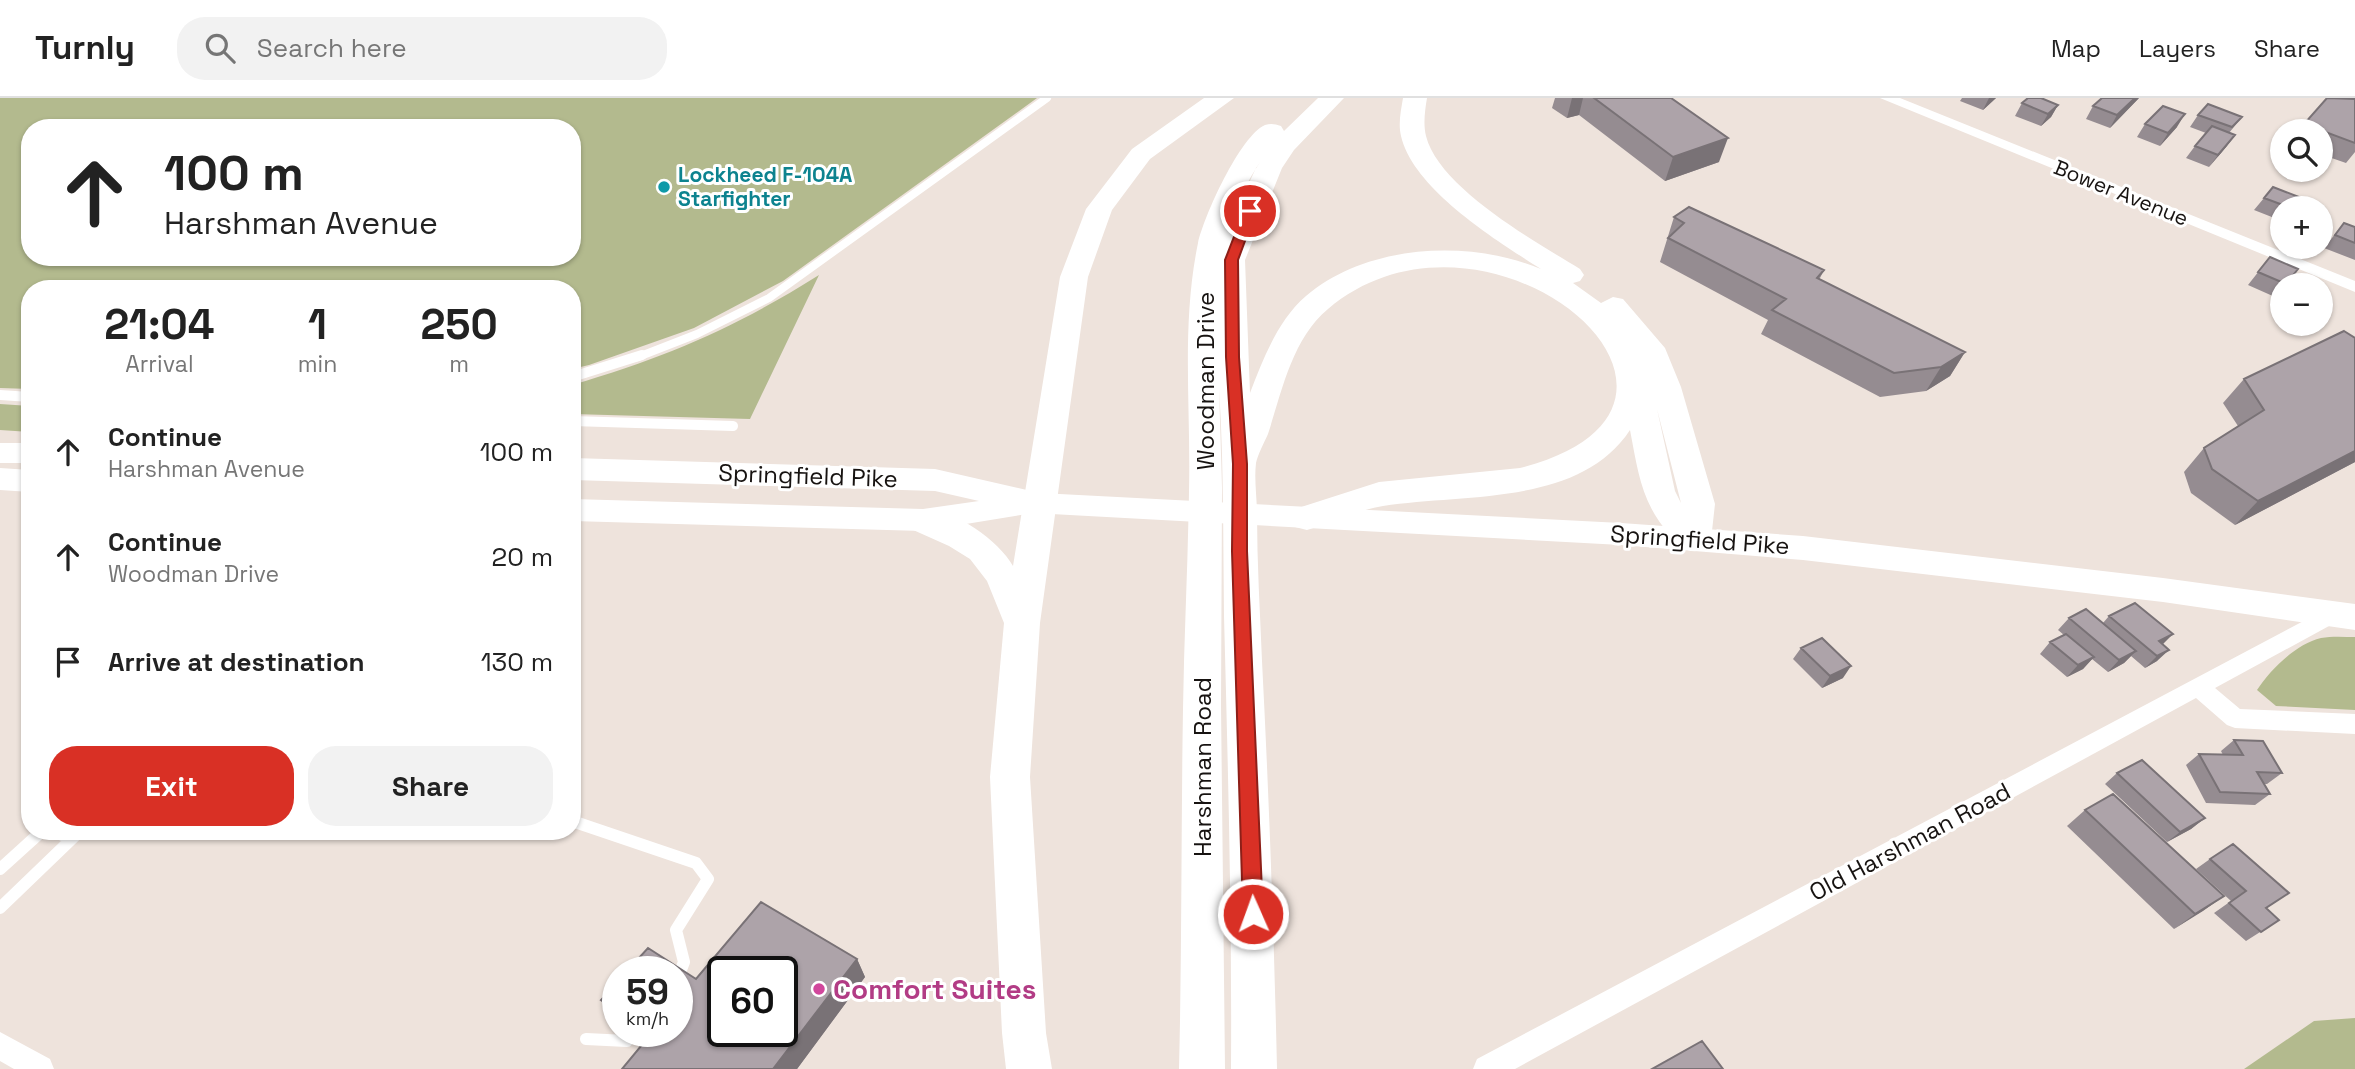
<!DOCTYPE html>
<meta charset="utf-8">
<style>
body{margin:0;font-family:"Space Grotesk",sans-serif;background:#f2f2f2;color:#222;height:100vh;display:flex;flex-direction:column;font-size:26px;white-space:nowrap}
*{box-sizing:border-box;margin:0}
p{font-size:23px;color:#767676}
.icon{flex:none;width:38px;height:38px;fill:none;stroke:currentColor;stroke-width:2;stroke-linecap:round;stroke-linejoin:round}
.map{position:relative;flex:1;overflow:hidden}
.side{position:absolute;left:21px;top:182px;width:560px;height:560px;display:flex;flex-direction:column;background:#fff;border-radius:28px;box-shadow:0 2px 5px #0004}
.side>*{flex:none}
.top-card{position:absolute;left:21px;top:21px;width:560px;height:147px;border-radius:28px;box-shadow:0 2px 5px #0004;background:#fff;color:#222;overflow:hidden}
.tools{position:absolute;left:2270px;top:21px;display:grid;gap:14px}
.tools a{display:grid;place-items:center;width:63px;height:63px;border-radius:50%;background:#fff;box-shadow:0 2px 5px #0004;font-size:35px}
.speed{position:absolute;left:602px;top:858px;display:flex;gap:14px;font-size:35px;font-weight:700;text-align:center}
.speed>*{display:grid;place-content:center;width:91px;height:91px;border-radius:50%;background:#fff;box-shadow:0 2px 5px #0004;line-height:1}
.speed small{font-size:18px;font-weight:400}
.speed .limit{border:4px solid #111;border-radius:10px;background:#fff;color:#111}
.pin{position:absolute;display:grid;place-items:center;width:60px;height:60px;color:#fff;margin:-30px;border:4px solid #fff;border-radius:50%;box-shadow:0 2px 7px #0007}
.me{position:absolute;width:77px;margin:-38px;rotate:358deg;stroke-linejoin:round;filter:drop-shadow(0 0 5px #0008)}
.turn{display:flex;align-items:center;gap:24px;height:147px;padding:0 28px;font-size:32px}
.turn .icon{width:91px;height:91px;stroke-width:2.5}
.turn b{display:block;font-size:49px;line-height:60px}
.eta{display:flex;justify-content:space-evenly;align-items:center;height:119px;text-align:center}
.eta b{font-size:42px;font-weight:700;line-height:49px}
.button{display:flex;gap:14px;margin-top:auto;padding:14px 28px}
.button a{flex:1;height:80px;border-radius:28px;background:#d93025;color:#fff;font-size:28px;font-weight:700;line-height:80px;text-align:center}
.button a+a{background:#f2f2f2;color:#222}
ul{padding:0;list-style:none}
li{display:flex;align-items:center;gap:21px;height:105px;padding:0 28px}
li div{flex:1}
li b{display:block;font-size:26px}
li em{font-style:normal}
header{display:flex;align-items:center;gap:42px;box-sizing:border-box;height:98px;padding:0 35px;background:#fff;border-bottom:2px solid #e0e0e0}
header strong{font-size:33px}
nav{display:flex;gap:38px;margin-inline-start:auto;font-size:24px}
.search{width:490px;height:63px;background:#f2f2f2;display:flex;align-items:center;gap:18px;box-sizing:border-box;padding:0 24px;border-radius:28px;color:#767676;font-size:26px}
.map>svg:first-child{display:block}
.green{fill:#b3ba8e;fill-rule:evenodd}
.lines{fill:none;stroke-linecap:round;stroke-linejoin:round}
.service-far2{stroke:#fff;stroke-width:8}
.service-far1{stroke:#fff;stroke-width:10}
.service{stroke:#fff;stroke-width:12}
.minor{fill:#fff;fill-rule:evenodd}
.secondary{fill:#fff;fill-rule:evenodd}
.primary{fill:#fff;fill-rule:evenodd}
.wall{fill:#958c91;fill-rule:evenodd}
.shaded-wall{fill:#797276}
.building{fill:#ada3a9;stroke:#797276;stroke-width:2;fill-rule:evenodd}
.route{fill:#d93025;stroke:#8d1f18;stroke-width:2}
.culture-dot{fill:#0f9aa8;stroke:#fff;stroke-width:2.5}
.hotel-dot{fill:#d1479c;stroke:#fff;stroke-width:2.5}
.labels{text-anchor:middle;stroke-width:6;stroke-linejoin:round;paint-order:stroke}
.far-culture-label{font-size:21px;font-weight:bold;fill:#0d838f;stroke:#fff;text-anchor:start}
.far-street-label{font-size:21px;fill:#171311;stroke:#fff}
.street-label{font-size:24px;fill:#171311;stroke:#fff}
.near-hotel-label{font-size:28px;font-weight:bold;fill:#b23c85;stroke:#fff;text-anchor:start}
</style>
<header>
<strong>Turnly</strong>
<div class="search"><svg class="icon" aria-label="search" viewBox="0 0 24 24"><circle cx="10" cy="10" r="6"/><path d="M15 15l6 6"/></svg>Search here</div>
<nav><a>Map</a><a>Layers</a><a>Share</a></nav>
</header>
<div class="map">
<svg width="2355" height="971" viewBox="0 0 2355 971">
<rect width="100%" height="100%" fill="#eee3dc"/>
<path class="green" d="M0,0H1037L783,183L694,230L589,267L572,271V191H30V291L0,290ZM30,30H572V159H30Z
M819,177L750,321L572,316V287C667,259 735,230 819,177Z
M0,306L30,308V334L0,332Z
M2355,539V612L2276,608L2257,592C2271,571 2296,546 2321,540C2332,538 2344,539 2355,539Z
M2355,920V971H2244L2314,923Z"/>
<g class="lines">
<path class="service-far2" d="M638,259L697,236L769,200L1047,0"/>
<path class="service-far1" d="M572,279L642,257
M0,297L30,299
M572,323L733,328"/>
<path class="service" d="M572,723L696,765L708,781L676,832L684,864L677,882
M54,733L71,741
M0,771L42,733
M0,810L80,733
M586,941L627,943L635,933"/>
<path class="minor" d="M1880,0H1900L2355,183V194Z
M2332,508L2340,510L2343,516L2340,522L2215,590L2240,611L2355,616V636L2235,630L2227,627L2196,600L1515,971H1473L1477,961Z
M0,934L50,961L54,971H14L0,963Z"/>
<path class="secondary" d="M0,345H30V365H0Z
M572,360L935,371L1040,395L1621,425L1803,438L2163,480L2355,506V532L2163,504L1803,462L1621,447L1033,415L923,433L572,423V401L923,411L979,403L935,393L572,382Z
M0,370L30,372V394L0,392Z"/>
<path class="primary" d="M1204,0H1234L1150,61L1112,112L1088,179L1040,525L1030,679L1046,935L1052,971H1006L1002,935L990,679L1004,525L987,483L970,461L949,448L911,431L906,422L911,413C944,403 997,440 1013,468L1060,179L1086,111L1132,51Z
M1318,0H1344L1294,52L1282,70L1245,162L1250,295C1263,261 1278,222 1306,198C1367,146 1469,141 1541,171C1497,143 1413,91 1401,38C1398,26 1401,12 1403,0H1427C1425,12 1423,26 1426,38C1439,90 1536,144 1580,171L1584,177L1580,183L1573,185L1601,205L1613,199L1623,201L1665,250L1681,289L1715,406L1711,442L1706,451C1688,457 1682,450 1670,437C1641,405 1638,373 1630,332C1579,409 1463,395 1383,408C1357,412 1332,425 1307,432L1295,429L1290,420L1295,411L1379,384L1520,370C1764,307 1488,76 1328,211C1292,241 1282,293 1268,336C1264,345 1258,356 1256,365C1254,381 1257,400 1257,416C1257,465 1260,514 1262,563C1269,699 1274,835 1277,971H1231C1232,820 1228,669 1224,518C1223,442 1224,366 1219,290L1222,390L1221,607L1225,971H1179C1182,851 1181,731 1183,611C1184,538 1188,466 1189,393C1191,310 1181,227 1198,145C1204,118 1240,38 1265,27C1271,25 1275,26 1281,28L1284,33ZM1261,63L1256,70L1229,128C1237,105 1247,83 1261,63ZM1657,311L1681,405L1675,393Z"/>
</g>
<path class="wall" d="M1555,0H1671L1719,64L1665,83L1579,17L1567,20L1552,10Z
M1962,0H1996L1983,12L1960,3Z
M2139,0L2110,30L2086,21L2093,8Z
M2355,1V54L2346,65L2320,56V33H2299L2304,26Z
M2022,5L2058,7L2051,19L2041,28L2015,18Z
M2198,17L2242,19L2229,35L2235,37L2226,49L2209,69L2186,60L2195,48L2206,35L2190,29Z
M2145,26L2177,29L2160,48L2137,39Z
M2264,100L2296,110H2282V123L2254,112Z
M1674,119L1824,172L1819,182L1965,254L1950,278L1926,293L1880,299L1761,236L1768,222L1660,164Z
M2344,125L2355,129V162L2324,150Z
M2270,159L2298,171L2285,187H2282V191L2275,199L2248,187Z
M2355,240V364L2235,427L2191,395L2184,374L2204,350L2238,328L2223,305L2244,281Z
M2109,518L2163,546L2157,563L2145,570L2131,558L2124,565L2108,574L2092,561L2083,571L2067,579L2040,556L2050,544L2064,537L2058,532L2069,520L2103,525Z
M1801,550L1843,580L1822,590L1793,561Z
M2234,642L2282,675L2267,686H2264L2270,696L2255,707L2206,705L2186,667L2199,656L2223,657L2221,653Z
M2117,675L2205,720L2191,731L2167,744L2105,686Z
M2085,712L2224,798L2174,831L2067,728Z
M2210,761L2266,810L2279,822L2246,843L2214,815L2231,803L2196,771Z
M761,804L857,861L865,879L797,971H622L648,940L637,933H677V873H627L648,850L696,881ZM723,873H782V933H723Z
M618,884V920L601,902Z"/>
<path class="shaded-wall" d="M1572,0H1583L1579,17L1567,20Z
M1989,0H1996L1983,12Z
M2135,0H2139L2110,30L2117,17Z
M2058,7L2051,19L2041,28L2048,16Z
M2185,16L2177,29L2160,48L2168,35Z
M2235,37L2226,49L2209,69L2218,57Z
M1728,40L1719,64L1665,83L1673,59Z
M1965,254L1950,278L1926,293L1941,269Z
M2355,353V364L2235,427L2258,403Z
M2173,536L2161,548L2159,543Z
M2169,552L2157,563L2145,570L2157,558Z
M2136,553L2124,565L2108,574L2119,562Z
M2094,559L2083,571L2067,579L2078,567Z
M1851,568L1843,580L1822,590L1830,578Z
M2205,720L2191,731L2167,744L2180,734Z
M2224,798L2203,813L2174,831L2195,816Z
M857,861L865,879L797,971H773Z"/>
<path class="building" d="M1594,0H1671L1728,40L1673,59Z
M2028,0H2041L2058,7L2048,16L2022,5Z
M2102,0H2135L2117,17L2093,8Z
M2327,0L2355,1V45L2304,26Z
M2208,6L2242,19L2232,29L2198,17Z
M2163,8L2185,16L2168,35L2145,26Z
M2212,28L2235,37L2218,57L2195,48Z
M2273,89L2304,101L2296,110H2291L2264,100Z
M1689,109L1824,172L1817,180L1965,254L1941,269L1894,275L1772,212L1786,201L1668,140L1684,125L1674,119Z
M2344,125L2355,129V145L2335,137Z
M2270,159L2298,171L2286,186L2258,174Z
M2344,233L2355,240V353L2258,403L2212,371L2204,350L2264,312L2244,281Z
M2135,505L2173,536L2159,543L2169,552L2157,558L2109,518Z
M2086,511L2136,553L2119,562L2069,520Z
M2066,536L2094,559L2078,567L2050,544Z
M1822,540L1851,568L1830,578L1801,550Z
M2234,642L2263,643L2282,675L2257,674L2270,696L2220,694L2199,656L2243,657Z
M2142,662L2205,720L2180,734L2117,675Z
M2113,696L2224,798L2195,816L2085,712Z
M2233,746L2289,795L2266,810L2279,822L2261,834L2229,805L2246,793L2210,761Z
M761,804L857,861L773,971H622L651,936L646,933H677V873H627L648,850L696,881ZM723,873H782V933H723Z
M618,884V914L601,902Z
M1702,943L1723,971H1652Z"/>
<path class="route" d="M1250,109L1256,113L1238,162L1239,259L1247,366V453L1263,816L1260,822L1253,825L1246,822L1243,816L1232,453L1233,366L1226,259L1225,162L1244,113Z"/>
<circle class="culture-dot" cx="664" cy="89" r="7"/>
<circle class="hotel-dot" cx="819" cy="891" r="7"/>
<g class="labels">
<g class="far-culture-label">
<text x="678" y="84">Lockheed F-104A<tspan x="678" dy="24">Starfighter</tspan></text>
</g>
<g class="far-street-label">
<text transform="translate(2121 95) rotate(22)" y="7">Bower Avenue</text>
</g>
<g class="street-label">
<text transform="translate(1206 283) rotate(-90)" y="8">Woodman Drive</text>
<text transform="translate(808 378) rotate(2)" y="8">Springfield Pike</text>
<text transform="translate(1700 442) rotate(4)" y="8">Springfield Pike</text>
<text transform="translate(1203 669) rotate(-90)" y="8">Harshman Road</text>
<text transform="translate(1910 744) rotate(-28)" y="8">Old Harshman Road</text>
</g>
<g class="near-hotel-label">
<text x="833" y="901">Comfort Suites</text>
</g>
</g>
</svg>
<div class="tools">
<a><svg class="icon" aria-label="search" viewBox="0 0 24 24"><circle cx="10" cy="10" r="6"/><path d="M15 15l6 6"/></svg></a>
<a>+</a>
<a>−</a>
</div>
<div class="speed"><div>59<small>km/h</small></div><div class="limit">60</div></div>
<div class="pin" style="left:1250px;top:113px;background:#d93025"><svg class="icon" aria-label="arrive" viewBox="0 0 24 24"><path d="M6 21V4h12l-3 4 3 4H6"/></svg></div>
<svg class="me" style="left:1253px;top:816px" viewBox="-20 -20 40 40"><circle r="17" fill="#d93025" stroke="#fff" stroke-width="3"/><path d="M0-11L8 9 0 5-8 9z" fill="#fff"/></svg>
<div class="top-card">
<div class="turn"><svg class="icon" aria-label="ahead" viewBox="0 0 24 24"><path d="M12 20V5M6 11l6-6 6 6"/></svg><div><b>100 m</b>Harshman Avenue</div></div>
</div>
<section class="side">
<div class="eta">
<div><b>21:04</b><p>Arrival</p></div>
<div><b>1</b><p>min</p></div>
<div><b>250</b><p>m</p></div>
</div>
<ul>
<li><svg class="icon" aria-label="ahead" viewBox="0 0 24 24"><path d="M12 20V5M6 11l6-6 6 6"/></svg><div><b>Continue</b><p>Harshman Avenue</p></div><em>100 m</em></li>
<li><svg class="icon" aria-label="ahead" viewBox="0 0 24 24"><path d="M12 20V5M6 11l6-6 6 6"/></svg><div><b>Continue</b><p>Woodman Drive</p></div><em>20 m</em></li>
<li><svg class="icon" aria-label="arrive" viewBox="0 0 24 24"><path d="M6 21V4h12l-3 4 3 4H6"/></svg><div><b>Arrive at destination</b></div><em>130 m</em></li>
</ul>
<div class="button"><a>Exit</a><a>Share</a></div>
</section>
</div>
